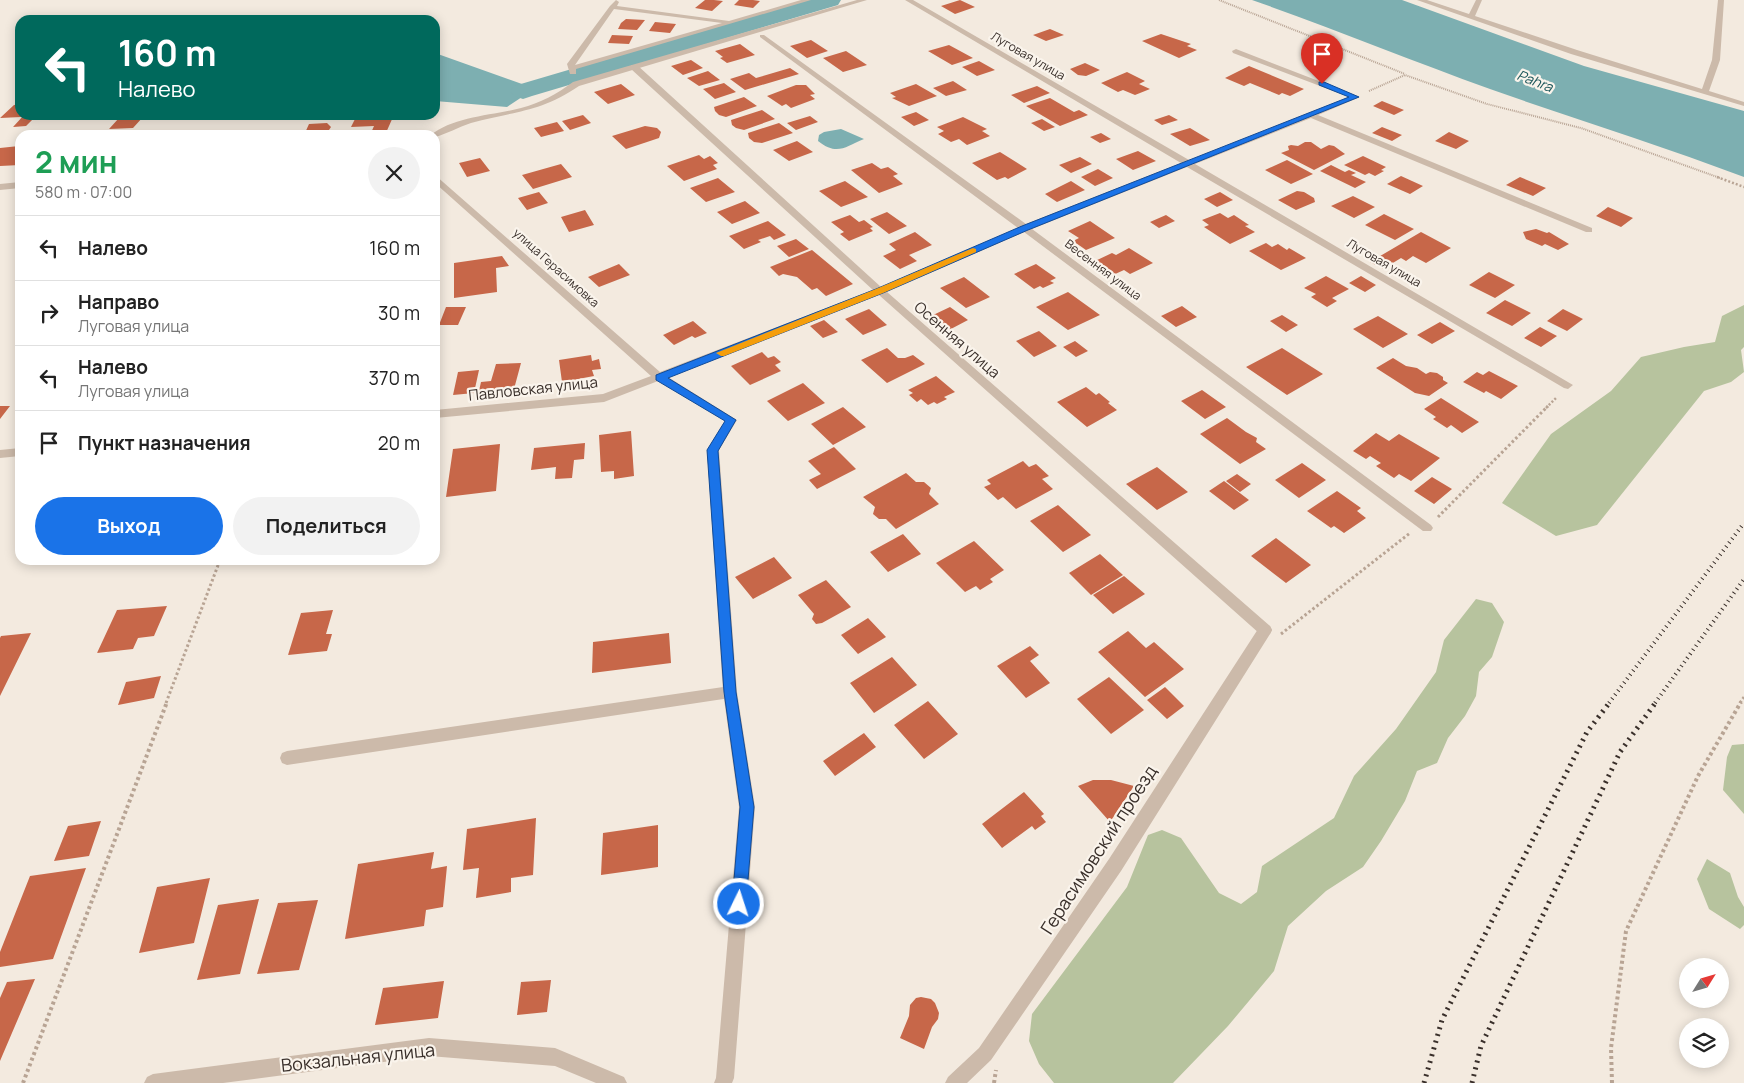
<!DOCTYPE html>
<html lang="ru">
<meta charset="utf-8">
<style>
body{margin:0;font-family:Manrope,sans-serif;background:#f2f2f2;color:#222;height:100vh;display:flex;flex-direction:column;font-size:19px;white-space:nowrap}
*{box-sizing:border-box;margin:0}
p{font-size:16px;color:#767676}
.icon{flex:none;width:28px;height:28px;fill:none;stroke:currentColor;stroke-width:2;stroke-linecap:round;stroke-linejoin:round}
.map{position:relative;flex:1;overflow:hidden}
.sheet{position:absolute;left:15px;top:130px;width:425px;height:435px;display:flex;flex-direction:column;background:#fff;border-radius:15px;box-shadow:0 2px 12px #0003}
.sheet>*{flex:none}
.banner{position:absolute;left:15px;top:15px;width:425px;height:105px;border-radius:15px;box-shadow:0 2px 12px #0003;background:#00695c;color:#fff;overflow:hidden}
.needle{width:32px;rotate:53deg}
.controls{position:absolute;left:1679px;top:958px;display:grid;gap:10px}
.controls a{display:grid;place-items:center;width:50px;height:50px;border-radius:50%;background:#fff;box-shadow:0 2px 12px #0003;font-size:25px}
.pin{position:absolute;display:grid;place-items:center;width:42px;height:42px;color:#fff;margin:-51px -21px;border-radius:50% 50% 50% 0;rotate:-45deg;box-shadow:0 0 5px #0007}
.pin .icon{rotate:45deg}
.me{position:absolute;width:55px;margin:-28px;rotate:4deg;stroke-linejoin:round;filter:drop-shadow(0 0 4px #0008)}
.turn{display:flex;align-items:center;gap:18px;height:105px;padding:0 20px;font-size:22px}
.turn .icon{width:65px;height:65px;stroke-width:2.5}
.turn b{display:block;font-size:35px;line-height:42px}
.round{display:grid;place-items:center;flex:none;width:52px;height:52px;border-radius:26px;background:#f2f2f2}
.headline{display:flex;align-items:center;justify-content:space-between;height:85px;padding:0 20px}
h1{font-size:30px;font-weight:700;line-height:38px;color:#1e9e55}
.primary-button{display:flex;gap:10px;margin-top:auto;padding:10px 20px}
.primary-button a{flex:1;height:58px;border-radius:30px;background:#1a73e8;color:#fff;font-size:20px;font-weight:700;line-height:58px;text-align:center}
.primary-button a+a{background:#f2f2f2;color:#222}
ul{padding:0;list-style:none}
li{display:flex;align-items:center;gap:15px;height:65px;padding:0 20px;border-top:1px solid #e0e0e0}
li div{flex:1}
li b{display:block;font-size:19px}
li em{font-style:normal}
.map>svg:first-child{display:block}
.green{fill:#b7c39e}
.water{fill:#7dafb1}
.lines{fill:none;stroke-linecap:round;stroke-linejoin:round}
.river{fill:#7dafb1;fill-rule:evenodd}
.building{fill:#c76749}
.path-far3{stroke:#b8a494;stroke-width:2;stroke-dasharray:1 1;stroke-linecap:butt}
.path-far2{stroke:#b8a494;stroke-width:2.5;stroke-dasharray:2 2;stroke-linecap:butt}
.path-far1{stroke:#b8a494;stroke-width:3;stroke-dasharray:2.5 2.5;stroke-linecap:butt}
.path{stroke:#b8a494;stroke-width:4;stroke-dasharray:3 3;stroke-linecap:butt}
.service{fill:#ccbaaa;fill-rule:evenodd}
.minor{fill:#ccbaaa;fill-rule:evenodd}
.rail-far1{stroke:#392f2a;stroke-width:4;stroke-dasharray:1 4;stroke-linecap:butt}
.rail{stroke:#392f2a;stroke-width:5;stroke-dasharray:2 5;stroke-linecap:butt}
.route{fill:#1a73e8;stroke:#114b97}
.slow{fill:#f59e0b}
.labels{text-anchor:middle;stroke-width:4.5;stroke-linejoin:round;paint-order:stroke}
.far-street-label{font-size:12px;fill:#392f2a;stroke:#faf4ec}
.far-water-label{font-size:14px;font-style:italic;fill:#1e585c;stroke:#faf4ec}
.street-label{font-size:15px;fill:#392f2a;stroke:#faf4ec}
.near-street-label{font-size:18px;fill:#392f2a;stroke:#faf4ec}
</style>
<div class="map">
<svg width="1744" height="1083" viewBox="0 0 1744 1083">
<rect width="100%" height="100%" fill="#f3eadf"/>
<path class="green" d="M1744,305V347L1741,350L1744,372L1731,382L1704,391L1597,525L1556,536L1502,503L1551,434L1611,391L1641,357L1684,347L1715,342L1722,316Z
M1476,599L1492,603L1504,622L1492,657L1479,672L1476,696L1465,716L1448,738L1437,763L1417,771L1405,801L1381,841L1363,867L1326,891L1288,926L1274,971L1228,1026L1173,1083H1054L1039,1064L1029,1041L1032,1014L1127,887L1148,835L1162,830L1181,838L1219,893L1241,904L1257,892L1262,866L1334,818L1354,776L1396,729L1436,672L1444,640Z
M1744,744V814L1723,790L1727,757L1732,745Z
M1707,859L1730,873L1738,897L1744,907V925L1740,929L1709,909L1697,879Z"/>
<path class="water" d="M1252,0H1402L1584,66L1744,111V177C1660,145 1574,119 1490,89C1410,60 1332,28 1252,0Z
M435,53L522,84V97L507,107L435,101Z
M841,129L864,139C845,147 837,156 818,141L819,135L824,132Z"/>
<g class="lines">
<path class="river" d="M806,0H841L838,5L532,96L523,99L514,96L510,91L514,86Z"/>
</g>
<path class="building" d="M705,0H714L723,1L712,11L695,8Z
M739,0H753L760,1L753,8L734,5Z
M960,0L975,7L955,14L941,6Z
M626,19L645,20L637,30L618,29L621,23Z
M655,22L676,24L670,33L649,31Z
M1050,29L1064,35L1046,41L1033,35Z
M1161,34L1191,44L1187,46L1197,50L1179,58L1142,41Z
M612,35L633,36L629,44L608,43Z
M811,40L828,51L807,58L790,46Z
M740,44L755,55L727,63L720,58L723,57L715,51Z
M949,45L973,58L952,65L928,51Z
M846,51L867,65L843,72L823,58Z
M691,60L703,68L683,75L671,66Z
M979,61L995,70L977,76L962,67Z
M1085,63L1100,70L1086,76L1078,75L1070,69Z
M1249,66L1304,89L1290,96L1282,93L1279,95L1250,83L1244,86L1225,78Z
M790,68L799,74L745,90L730,79L749,73L756,78Z
M708,71L720,80L699,86L687,78Z
M1127,72L1145,81L1139,84L1150,89L1135,95L1123,90L1118,92L1101,83Z
M953,81L967,90L946,96L933,88Z
M724,83L736,92L715,99L703,89Z
M621,84L635,95L608,104L594,92Z
M916,84L937,96L909,106L892,98L896,97L890,93Z
M796,85H806L815,94L810,95L815,99L791,108L786,104L782,106L767,96Z
M1037,86L1050,93L1024,103L1011,95Z
M744,97L757,106L726,117L719,115L715,111L714,107Z
M1050,98L1074,112L1079,110L1088,115L1060,126L1026,106Z
M1382,101L1404,110L1394,115L1373,106Z
M20,104V115H23L21,117L0,118L14,105Z
M762,110L775,119L744,130L736,128L732,125L731,120Z
M916,112L929,120L914,126L901,117Z
M24,115H37L26,126L13,127Z
M583,115L591,123L570,130L562,121Z
M1169,115L1178,120L1162,125L1154,120Z
M810,116L818,122L796,130L787,123Z
M143,117L133,128L109,129L119,118Z
M393,117L385,135H370L374,126L351,127L355,119Z
M963,117L987,129L982,131L990,136L967,145L959,139L951,142L938,134L944,131L937,127Z
M1042,119L1055,127L1044,131L1031,123Z
M557,122L564,131L541,137L534,128Z
M327,123L331,127L329,130H342L340,135H304L309,124Z
M779,123L793,133L762,143L754,142L749,138L748,133Z
M645,126L657,128L661,132L659,138L626,149L612,136Z
M1382,127L1402,135L1392,141L1372,133Z
M1190,128L1210,140L1190,146L1170,134Z
M1449,132L1469,141L1456,149L1435,141Z
M1101,133L1111,139L1100,143L1090,137Z
M797,141L813,152L789,161L773,150Z
M1305,142H1311L1321,149L1329,145L1334,146L1345,154L1314,170L1281,153L1289,150L1288,146L1291,145L1298,146Z
M19,146L16,150H20V165L0,166V148Z
M1138,151L1156,161L1133,170L1116,159Z
M1000,152L1027,169L1008,179L1005,177L997,180L972,163Z
M699,155L704,159L710,156L718,163L713,165L717,169L684,181L667,166Z
M1363,156L1386,167L1381,170L1384,171L1375,176L1369,173L1365,175L1344,165Z
M1080,157L1092,164L1071,173L1059,165Z
M480,158L490,171L467,177L459,163Z
M1287,160L1313,174L1291,184L1265,170Z
M872,163L881,169L888,167L898,174L893,176L903,184L879,193L851,170Z
M561,164L572,177L533,189L522,175Z
M1331,165L1345,172L1349,170L1356,173L1351,175L1366,182L1355,188L1320,171Z
M1098,169L1113,178L1095,186L1081,177Z
M1401,176L1423,186L1410,194L1387,184Z
M1520,177L1546,188L1533,196L1506,185Z
M718,178L735,192L706,202L690,188Z
M845,181L868,197L841,207L819,191Z
M1071,181L1085,190L1057,202L1045,194Z
M1297,191L1304,192L1314,198L1315,202L1296,210L1278,200Z
M539,192L548,203L527,210L518,198Z
M1220,192L1233,200L1217,207L1204,199Z
M1353,196L1375,207L1354,218L1331,206Z
M745,201L760,213L732,224L717,212Z
M1608,207L1633,218L1621,227L1596,216Z
M585,210L594,225L569,232L561,217Z
M887,212L907,226L889,234L870,219Z
M1220,213L1228,218L1234,215L1249,225L1245,226L1255,232L1230,244L1204,227L1209,225L1202,220Z
M1384,214L1414,229L1395,240L1365,225Z
M850,215L859,222L864,220L873,227L870,228L873,231L849,241L840,234L844,232L831,222Z
M1166,215L1175,221L1159,228L1150,222Z
M768,221L786,235L774,240L770,236L758,240L761,242L744,249L729,236Z
M1090,221L1115,238L1086,250L1073,241L1079,238L1068,231Z
M1536,229L1547,233L1549,232L1569,244L1558,250L1545,244L1542,246L1526,239L1523,232Z
M915,232L932,245L909,255L917,261L900,269L883,256L896,250L889,244Z
M1421,232L1451,248L1426,263L1413,256L1406,261L1401,258L1383,269L1370,262Z
M796,239L809,249L789,257L777,246Z
M1266,243L1272,247L1278,244L1287,250L1289,248L1306,258L1281,270L1249,251Z
M1129,248L1153,263L1130,274L1124,270L1113,275L1093,262L1112,253L1116,255Z
M812,250L853,284L826,296L817,288L812,290L797,277L783,274L779,276L770,267Z
M502,256L509,266L496,268L497,292L454,298V263Z
M619,264L630,275L599,287L588,277Z
M1036,264L1056,278L1050,281L1054,283L1043,288L1040,286L1034,289L1014,274Z
M1489,272L1515,285L1495,298L1469,285Z
M1326,276L1349,289L1332,298L1337,301L1327,307L1311,297L1316,294L1304,288Z
M1361,276L1376,285L1365,292L1349,283Z
M964,277L990,297L966,308L940,288Z
M1068,292L1100,315L1068,330L1036,307Z
M1505,300L1531,313L1512,326L1486,313Z
M1182,306L1197,317L1176,327L1161,316Z
M446,307H466L458,325H439Z
M950,307L968,320L949,330L931,316Z
M869,309L887,325L863,335L845,319Z
M1563,309L1583,319L1567,331L1547,321Z
M1282,315L1298,325L1286,332L1270,321Z
M1378,316L1408,334L1383,348L1353,329Z
M824,320L838,332L823,338L810,326Z
M693,321L707,333L695,338L692,336L674,345L663,335Z
M1440,322L1455,331L1432,344L1417,335Z
M1540,327L1557,336L1541,347L1524,338Z
M1039,331L1057,346L1034,357L1016,341Z
M1075,341L1088,351L1076,357L1063,347Z
M887,348L898,358H905L913,355L925,364L887,383L861,360Z
M1282,348L1323,374L1287,395L1246,367Z
M762,352L768,358L774,356L781,362L775,365L781,371L750,385L731,366Z
M591,355L592,361L599,359L601,369L592,370L594,376L562,382L559,360Z
M1393,358L1406,366L1417,368L1426,374L1430,372L1437,373L1443,377V380L1448,383L1429,396L1415,393L1376,368Z
M521,363L514,389L479,391L481,382L491,381L496,364Z
M479,370L474,393L453,395L458,372Z
M1489,371L1518,386L1501,399L1486,391L1484,393L1463,382L1477,372L1483,375Z
M936,376L955,392L944,397L947,399L937,404L934,402L928,405L921,399L917,402L909,395L913,393L908,390Z
M803,383L825,403L788,421L767,401Z
M1086,387L1096,395L1099,393L1110,402L1108,403L1117,410L1087,427L1057,402Z
M1202,390L1226,407L1205,419L1181,401Z
M1441,398L1479,422L1462,433L1451,425L1447,428L1433,419L1436,417L1424,409Z
M0,406H10L0,419Z
M843,407L866,427L833,445L811,424Z
M1227,418L1246,432L1257,438L1256,442L1266,449L1240,464L1200,434Z
M631,431L634,476L614,479V471L601,472L599,435Z
M1376,433L1389,441L1399,434L1440,458L1411,481L1399,474L1394,478L1376,466L1381,463L1370,456L1366,459L1353,451Z
M585,443L584,459L574,460L572,478L555,479L556,467L531,470L534,448Z
M500,444L496,491L446,497L453,449Z
M834,447L856,469L817,489L809,480L821,474L808,461Z
M1023,461L1029,467L1036,464L1049,476L1042,479L1053,489L1016,509L1003,497L998,500L984,487L991,484L987,480Z
M1302,463L1326,480L1299,498L1275,480Z
M1157,467L1188,492L1157,510L1126,484Z
M906,473L916,482H924L931,488L929,494L939,504L896,529L886,519H879L873,514L875,507L863,497Z
M1237,474L1251,484L1240,492L1226,481Z
M1432,477L1452,489L1434,504L1414,491Z
M1224,481L1249,500L1234,510L1209,491Z
M1337,491L1361,508L1357,511L1366,518L1344,533L1334,526L1331,528L1307,511Z
M1058,505L1091,535L1063,552L1030,521Z
M903,534L921,554L888,572L870,552Z
M1276,538L1311,565L1286,583L1251,556Z
M974,541L1004,570L990,579L993,582L980,590L976,586L965,592L936,563Z
M1100,554L1123,575L1091,595L1069,573Z
M774,557L792,578L753,599L735,577Z
M1124,576L1145,594L1113,614L1093,595Z
M826,580L851,607L822,623L816,624L812,619L814,614L798,595Z
M167,606L154,636L138,638L133,649L97,653L117,610Z
M333,610L326,634H332L327,651L288,655L301,613Z
M868,618L886,637L858,654L841,635Z
M1128,631L1146,648L1154,642L1184,669L1145,697L1098,652Z
M31,633L0,696V638L1,636Z
M669,633L671,663L592,673L593,642Z
M1030,646L1039,655L1030,661L1050,683L1026,698L997,666Z
M892,657L917,685L874,713L850,683Z
M161,676L154,698L118,705L126,682Z
M1109,677L1144,710L1111,734L1077,699Z
M1165,687L1184,706L1167,719L1147,700Z
M928,701L958,734L924,759L894,725Z
M864,733L876,747L835,776L823,761Z
M1093,780H1111L1134,786L1110,822L1078,786Z
M1024,792L1044,814L1041,816L1046,822L1035,830L1032,826L1002,848L982,824Z
M536,818L533,875L511,878V892L476,898L479,868L463,870L467,829Z
M101,821L89,856L54,861L68,826Z
M658,825V867L601,875L603,833Z
M434,852L431,869L447,866L443,907L426,910L424,926L345,939L358,864Z
M86,868L53,959L0,967V952L30,876Z
M210,878L194,943L139,953L157,887Z
M259,899L240,974L197,980L218,905Z
M318,900L299,970L257,974L278,903Z
M35,979L0,1061V998L7,982Z
M551,980L547,1012L517,1015L521,982Z
M444,981L438,1018L375,1025L383,988Z
M921,997L931,999L935,1003L939,1013L938,1019L932,1027L924,1049L900,1038L909,1016L910,1005L916,998Z"/>
<g class="lines">
<path class="path-far3" d="M1219,0L1405,74
M1369,91L1405,75L1487,104L1581,128L1720,178"/>
<path class="path-far2" d="M1717,177L1744,187
M1546,408L1557,397"/>
<path class="path-far1" d="M1438,517L1548,406
M1281,634L1410,533
M166,703L220,560
M1740,703L1744,697"/>
<path class="path" d="M23,1083L167,702
M994,1083L996,1070
M1612,1083L1611,1048L1626,931L1698,776L1741,702"/>
<path class="service" d="M616,0L619,2L617,6L729,21L801,0H811L576,69V74H570L567,64L610,6ZM614,9L722,23L575,65Z
M857,0H867L579,86C539,113 514,111 471,123C458,127 447,134 435,137V135H431C452,117 494,115 521,108C540,103 557,94 573,82Z
M1265,624L1270,626L1272,630L1270,634L1121,871L991,1060L967,1083H945L948,1077L979,1048L1109,859L1260,626Z
M730,686L735,688L737,692L735,696L730,698L287,765L282,763L280,758L282,753L287,751Z"/>
<path class="minor" d="M905,0H913L1189,160L1349,97L1233,53L1232,51L1236,49L1360,97L1318,115L1592,228V232H1586L1311,118L1195,164L1573,385L1568,389L1564,388L1187,167L1032,229L1431,525L1433,528L1431,531H1423L1024,232L887,292L1270,626L1272,630L1270,634L1265,636L1260,634L879,295L668,377L737,420L719,450L737,692L755,807L734,1078L732,1083H714L716,1078L739,807L723,692L707,450L725,421L658,381L604,402L435,418V410L603,394L651,376L435,183V175L660,372L873,290L631,69V65H637L881,287L1018,228L760,37V35H764L1026,224L1181,163Z
M1417,0H1427L1469,14L1476,0H1482L1475,16L1577,50L1702,89L1712,60L1718,0H1724L1720,60L1709,91L1744,102V106L1571,54Z
M20,182V188L0,190V184Z
M20,448V456L0,458V450Z
M429,1038L555,1048L624,1077L627,1083H596L555,1066L429,1056L223,1083H144L147,1077L153,1074Z"/>
<path class="rail-far1" d="M1609,703L1744,523
M1655,703L1744,579"/>
<path class="rail" d="M1424,1083L1442,1020L1587,732L1610,702
M1472,1083L1481,1046L1620,752L1656,702"/>
</g>
<path class="route" d="M1319,82H1324L1359,97L1028,230L883,293L668,378L736,420L718,451L736,692L754,807L746,904L744,909L739,911L734,909L732,904L740,807L724,692L707,450L725,421L656,380V375L876,289L1022,226L1349,97L1319,85Z"/>
<path class="slow" d="M973,248L976,249V252L883,293L724,356H721L716,353L876,289Z"/>
<g class="labels">
<g class="far-street-label">
<text transform="translate(1028 56) rotate(30)" y="4">Луговая улица</text>
<text transform="translate(1384 263) rotate(30)" y="4">Луговая улица</text>
<text transform="translate(556 268) rotate(42)" y="4">улица Герасимовка</text>
<text transform="translate(1103 270) rotate(37)" y="4">Весенняя улица</text>
</g>
<g class="far-water-label">
<text transform="translate(1535 81) rotate(21)" y="5">Pahra</text>
</g>
<g class="street-label">
<text transform="translate(957 340) rotate(41)" y="5">Осенняя улица</text>
<text transform="translate(533 389) rotate(-6)" y="5">Павловская улица</text>
</g>
<g class="near-street-label">
<text transform="translate(1099 850) rotate(-57)" y="6">Герасимовский проезд</text>
<text transform="translate(358 1058) rotate(-6)" y="6">Вокзальная улица</text>
</g>
</g>
</svg>
<div class="controls">
<a><svg class="needle" viewBox="-14 -14 28 28"><path d="M0-13l5 13h-10z" fill="#e53935"/><path d="M0 13l5-13h-10z" fill="#767676"/></svg></a>
<a><svg class="icon" aria-label="layers" viewBox="0 0 24 24"><path d="M12 4l9 5-9 5-9-5zM3 14l9 5 9-5"/></svg></a>
</div>
<div class="pin" style="left:1322px;top:84px;background:#d93025"><svg class="icon" aria-label="arrive" viewBox="0 0 24 24"><path d="M6 21V4h12l-3 4 3 4H6"/></svg></div>
<svg class="me" style="left:739px;top:904px" viewBox="-20 -20 40 40"><circle r="17" fill="#1a73e8" stroke="#fff" stroke-width="3"/><path d="M0-11L8 9 0 5-8 9z" fill="#fff"/></svg>
<div class="banner">
<div class="turn"><svg class="icon" aria-label="left" viewBox="0 0 24 24"><path d="M17 20v-9H6M10 6l-5 5 5 5"/></svg><div><b>160 m</b>Налево</div></div>
</div>
<section class="sheet">
<div class="headline"><div><h1>2 мин</h1><p>580 m · 07:00</p></div><a class="round"><svg class="icon" aria-label="close" viewBox="0 0 24 24"><path d="M6 6l12 12M18 6L6 18"/></svg></a></div>
<ul>
<li><svg class="icon" aria-label="left" viewBox="0 0 24 24"><path d="M17 20v-9H6M10 6l-5 5 5 5"/></svg><div><b>Налево</b></div><em>160 m</em></li>
<li><svg class="icon" aria-label="right" viewBox="0 0 24 24"><path d="M7 20v-9h11M14 6l5 5-5 5"/></svg><div><b>Направо</b><p>Луговая улица</p></div><em>30 m</em></li>
<li><svg class="icon" aria-label="left" viewBox="0 0 24 24"><path d="M17 20v-9H6M10 6l-5 5 5 5"/></svg><div><b>Налево</b><p>Луговая улица</p></div><em>370 m</em></li>
<li><svg class="icon" aria-label="arrive" viewBox="0 0 24 24"><path d="M6 21V4h12l-3 4 3 4H6"/></svg><div><b>Пункт назначения</b></div><em>20 m</em></li>
</ul>
<div class="primary-button"><a>Выход</a><a>Поделиться</a></div>
</section>
</div>
